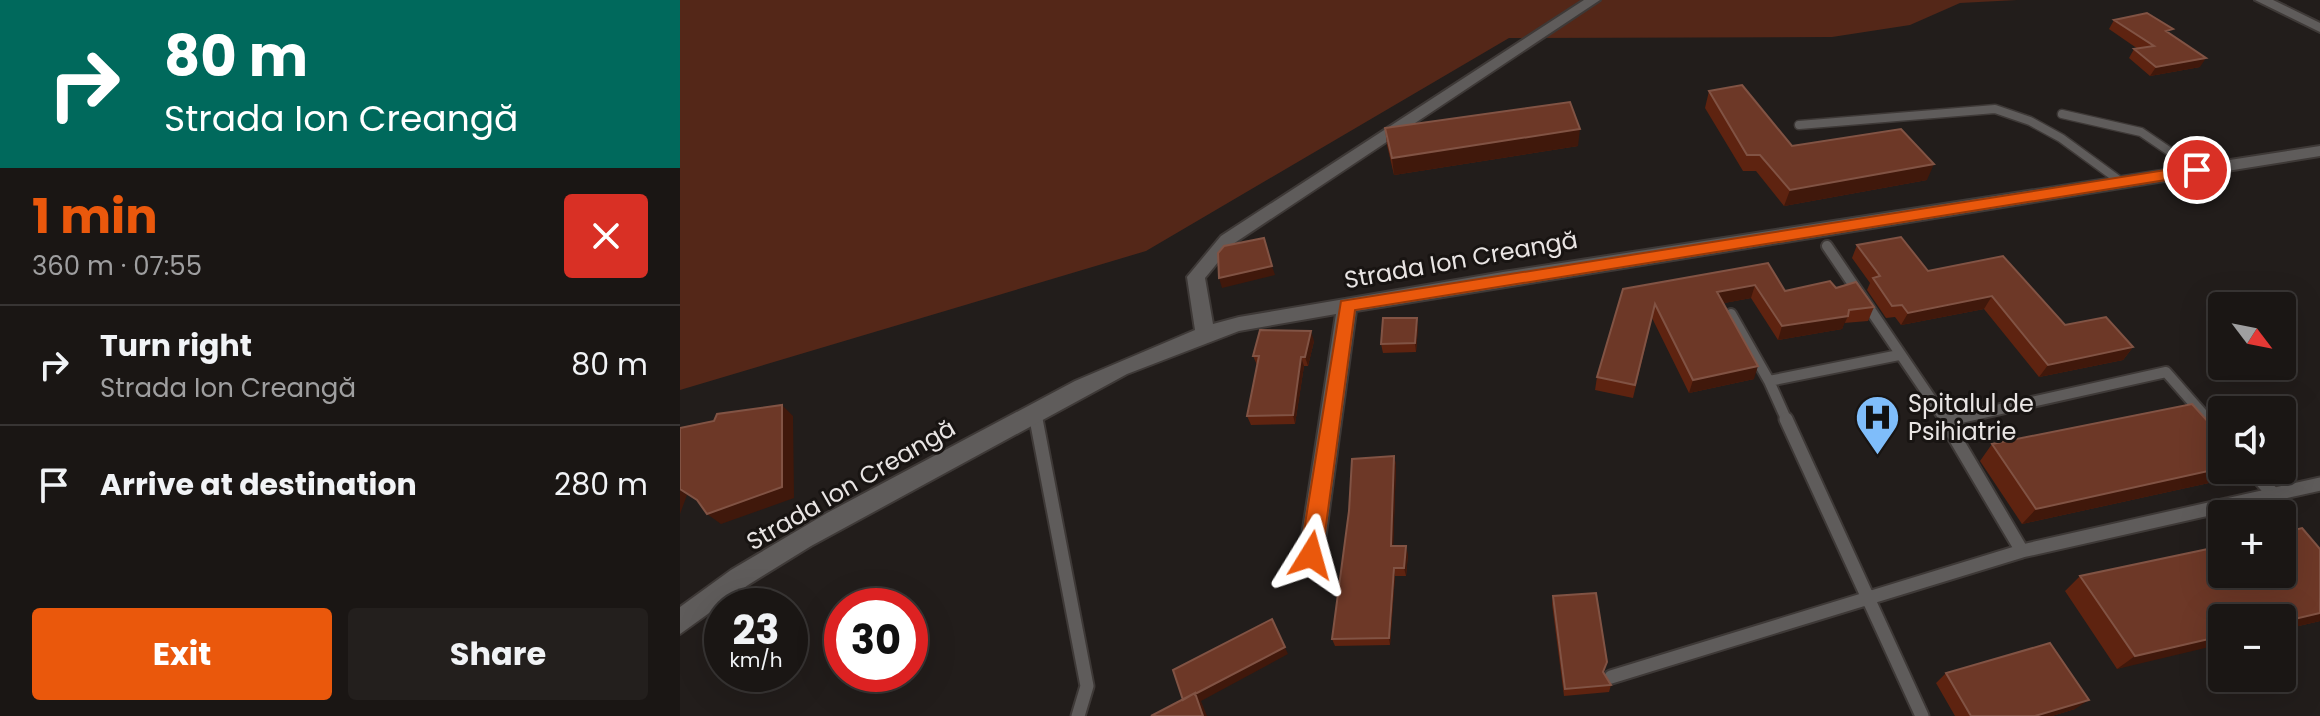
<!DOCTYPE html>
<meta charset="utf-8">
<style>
body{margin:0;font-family:Poppins,sans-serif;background:#231f1d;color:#f1f3f6;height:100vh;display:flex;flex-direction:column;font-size:30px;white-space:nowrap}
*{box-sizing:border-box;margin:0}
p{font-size:26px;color:#9f9fa0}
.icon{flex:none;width:44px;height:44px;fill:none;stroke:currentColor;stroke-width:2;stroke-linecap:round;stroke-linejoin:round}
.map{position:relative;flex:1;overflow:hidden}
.details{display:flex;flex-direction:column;background:#1a1614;width:680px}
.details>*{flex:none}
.top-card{background:#00695c;color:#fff;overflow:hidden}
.needle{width:52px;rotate:122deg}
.fabs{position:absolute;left:1528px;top:292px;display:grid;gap:16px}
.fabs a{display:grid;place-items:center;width:88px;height:88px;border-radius:8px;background:#1a1614;box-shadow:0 8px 32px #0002,0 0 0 2px #383534;font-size:40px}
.speed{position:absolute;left:24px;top:588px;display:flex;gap:16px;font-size:40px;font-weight:700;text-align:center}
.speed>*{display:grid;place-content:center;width:104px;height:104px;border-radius:50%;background:#1a1614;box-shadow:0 8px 32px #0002,0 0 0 2px #383534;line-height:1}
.speed small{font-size:20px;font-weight:400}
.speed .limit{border:12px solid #d22;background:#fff;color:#111}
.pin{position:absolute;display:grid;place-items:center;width:68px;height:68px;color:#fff;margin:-34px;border:4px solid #fff;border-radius:50%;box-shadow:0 2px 8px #0007}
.me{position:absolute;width:88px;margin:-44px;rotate:8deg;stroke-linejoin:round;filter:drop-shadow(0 0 6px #0008)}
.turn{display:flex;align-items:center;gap:28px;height:168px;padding:0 32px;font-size:36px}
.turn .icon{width:104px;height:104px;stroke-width:2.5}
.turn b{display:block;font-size:56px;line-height:68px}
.round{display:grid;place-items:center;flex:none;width:84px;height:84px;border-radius:8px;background:#231f1d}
.overview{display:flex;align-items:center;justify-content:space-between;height:136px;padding:0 32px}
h1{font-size:48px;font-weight:700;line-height:60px;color:#ea580c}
.primary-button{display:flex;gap:16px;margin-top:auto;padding:16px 32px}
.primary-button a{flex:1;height:92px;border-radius:8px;background:#ea580c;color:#fff;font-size:32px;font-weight:700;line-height:92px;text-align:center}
.primary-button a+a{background:#231f1d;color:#f1f3f6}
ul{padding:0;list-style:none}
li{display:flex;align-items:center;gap:24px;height:120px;padding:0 32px;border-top:2px solid #383534}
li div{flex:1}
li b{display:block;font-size:30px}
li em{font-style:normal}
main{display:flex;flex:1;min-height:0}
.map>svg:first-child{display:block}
.green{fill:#542718}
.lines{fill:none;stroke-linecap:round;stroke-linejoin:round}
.lane-far2-casing{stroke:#3e3937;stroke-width:11}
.lane-far1-casing{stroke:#3e3937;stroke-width:14}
.lane-casing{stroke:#3e3937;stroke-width:17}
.street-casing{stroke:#3e3937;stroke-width:4}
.lane-far2{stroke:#5f5c5b;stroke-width:8}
.lane-far1{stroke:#5f5c5b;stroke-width:10}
.lane{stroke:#5f5c5b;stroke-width:13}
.street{fill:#5f5c5b;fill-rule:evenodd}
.wall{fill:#5e2310}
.shaded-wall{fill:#40180b}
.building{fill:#6d3827;stroke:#815344;stroke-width:2}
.route{fill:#ea580c;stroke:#983908;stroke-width:2}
.labels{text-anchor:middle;stroke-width:6;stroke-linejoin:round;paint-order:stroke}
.street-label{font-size:24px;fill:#e9e5e4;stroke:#181412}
.poi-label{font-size:24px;fill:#e9e5e4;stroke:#181412;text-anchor:start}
</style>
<main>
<section class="details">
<div class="top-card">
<div class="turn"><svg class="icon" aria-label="right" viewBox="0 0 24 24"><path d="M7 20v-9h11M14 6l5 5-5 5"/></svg><div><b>80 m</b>Strada Ion Creangă</div></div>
</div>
<div class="overview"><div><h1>1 min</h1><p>360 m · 07:55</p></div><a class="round" style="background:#d93025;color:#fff"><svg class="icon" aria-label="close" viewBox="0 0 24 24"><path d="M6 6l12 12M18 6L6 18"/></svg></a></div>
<ul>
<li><svg class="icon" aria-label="right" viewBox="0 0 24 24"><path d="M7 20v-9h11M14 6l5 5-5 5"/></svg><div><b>Turn right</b><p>Strada Ion Creangă</p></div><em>80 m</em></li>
<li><svg class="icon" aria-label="arrive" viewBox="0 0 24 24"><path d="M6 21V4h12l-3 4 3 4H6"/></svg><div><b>Arrive at destination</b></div><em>280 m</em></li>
</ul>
<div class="primary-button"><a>Exit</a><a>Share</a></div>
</section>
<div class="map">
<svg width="1640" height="716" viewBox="0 0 1640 716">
<rect width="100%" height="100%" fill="#221d1b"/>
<path class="green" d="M0,0H1337L1280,3L1230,25L1152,37L829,38L466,251L0,390Z"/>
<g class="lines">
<defs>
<path id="lane-far2" d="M1382,114L1461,132L1517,170
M1119,125L1315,109L1350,121L1381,138L1440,181"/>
<path id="lane-far1" d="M1147,246L1266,421
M1051,314L1089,381L1107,421
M1089,381L1219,355
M355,412L357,421
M1267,421L1486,372L1529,421"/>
<path id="lane" d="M356,419L407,686L398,716
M1106,419L1242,716
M1264,419L1342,551
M1527,419L1542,436
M1266,421L1276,419
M1572,470L1593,494
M931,677L1342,551L1640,484"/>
<path id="street" d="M904,0H920L553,244L525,278L533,324L559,317L823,272L1640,146V156L676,311L643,555L639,563L631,566L623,563L619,555L656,314L559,331L447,374L131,546L68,585L0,634V607L51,570L147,513L395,381L515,330L507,277L541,236Z
M1575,0H1593L1640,23V32Z"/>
</defs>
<use href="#lane-far2" class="lane-far2-casing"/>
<use href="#lane-far1" class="lane-far1-casing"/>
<use href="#lane" class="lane-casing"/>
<use href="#street" class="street-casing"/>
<use href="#lane-far2" class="lane-far2"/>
<use href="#lane-far1" class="lane-far1"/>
<use href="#lane" class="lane"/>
<use href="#street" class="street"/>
</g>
<path class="wall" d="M1434,20L1490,34L1520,67L1470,76L1449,58L1454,49H1458L1429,29Z
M1029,91L1112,146L1247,180L1104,206L1076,171H1063L1025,108Z
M705,128L898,146L714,175L707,145Z
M1177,245L1248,271L1385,325L1453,347L1443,360L1359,377L1304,309L1221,325L1215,317L1206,318L1187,290L1190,283L1172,258Z
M1088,263L1105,291L1156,288L1194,307L1188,321L1164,323L1162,329L1098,340L1071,298L1044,303L1074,379L1009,393L972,318L953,398L915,390L917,377L943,289Z
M738,327L736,352L703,353L701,344Z
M634,341L628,366H624L615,424L571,425L567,416L577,365L573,356Z
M1312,444L1547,479L1342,524L1300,461Z
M714,456L716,465L713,546L728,554L726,576H715L710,645L655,646L652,639Z
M1400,576L1640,621L1602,630V618L1437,669L1385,591Z
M873,596L924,673L931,685L929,692L884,696L872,604Z
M1266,673L1395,709L1372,716H1275L1256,683Z"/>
<path class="shaded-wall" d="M1526,58L1520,67L1470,76L1476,67Z
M900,129L898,146L714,175L712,158Z
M1254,164L1247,180L1104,206L1110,190Z
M592,266L595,275L542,288L539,278Z
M1075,285L1071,298L1034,305L1037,292Z
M1312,296L1304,309L1221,325L1228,313Z
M1168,316L1162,329L1098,340L1102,326Z
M737,318L738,327L736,352L735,343Z
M631,331L634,341L628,366L625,357Z
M1453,347L1443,360L1359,377L1368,365Z
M621,357L624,366L615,424L613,415Z
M1078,366L1074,379L1009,393L1013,380Z
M102,405L113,416L114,498L41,524L27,514Z
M714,456L716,465L713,554L711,546Z
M1542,468V470H1558L1547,479L1342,524L1356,509Z
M0,490L7,495L0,514Z
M726,546L728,554L726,576L724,568Z
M714,568L715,576L710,645L709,638Z
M1640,613V621L1602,630V622Z
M592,619L608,654L521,701L527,716H523L516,694Z
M1542,636V644L1437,669L1455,656Z
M1409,700L1395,709L1372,716H1355Z"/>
<path class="building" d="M1467,13L1493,29L1486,31L1526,58L1476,67L1454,49L1474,46L1434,20Z
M1062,85L1112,146L1221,129L1254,164L1110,190L1080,155H1067L1029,91Z
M890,102L900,129L712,158L705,128Z
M1221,237L1248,271L1323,256L1385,325L1426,317L1453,347L1368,365L1312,296L1228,313L1222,305L1212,306L1193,278L1200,276L1177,245Z
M584,238L592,266L539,278L538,253L544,246Z
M1088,263L1105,291L1150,281L1156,288L1176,282L1194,307L1169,310L1168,316L1102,326L1075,285L1037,292L1078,366L1013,380L975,304L955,385L917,377L943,289Z
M703,318H737L735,343L701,344Z
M580,330L631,331L625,357H621L613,415L567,416L579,356H573Z
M1512,404L1542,437V468L1356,509L1312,444Z
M102,405V487L27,514L17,500L0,489V428L34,421L37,414Z
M714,456L711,546H726L724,568H714L709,638L652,639L669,511L672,459Z
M1622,528L1640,549V613L1602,622V618H1542V636L1455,656L1400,576L1542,546V574H1602V533Z
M916,593L927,662L923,672L931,685L885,689L873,596Z
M592,619L605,647L515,694V693L503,700L493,670Z
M1370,643L1409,700L1355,716H1291L1266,673Z
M515,693L523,716H471Z"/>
<path class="route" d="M1517,165L1525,170L1523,174L675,310L642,555L639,562L631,565L623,562L620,555L661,301Z"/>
<defs>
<symbol id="hospital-pin" viewBox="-11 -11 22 30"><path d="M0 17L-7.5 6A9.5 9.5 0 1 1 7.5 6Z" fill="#7fbdfa" stroke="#181412"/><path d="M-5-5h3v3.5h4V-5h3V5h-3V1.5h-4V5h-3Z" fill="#111"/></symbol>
</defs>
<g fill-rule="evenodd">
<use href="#hospital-pin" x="1172" y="392" width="51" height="69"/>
</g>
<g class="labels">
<g class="street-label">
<text transform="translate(781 260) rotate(-10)" y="8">Strada Ion Creangă</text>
<text transform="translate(171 485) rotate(-30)" y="8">Strada Ion Creangă</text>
</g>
<g class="poi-label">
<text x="1228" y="412">Spitalul de<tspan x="1228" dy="28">Psihiatrie</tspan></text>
</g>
</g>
</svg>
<div class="fabs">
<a><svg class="needle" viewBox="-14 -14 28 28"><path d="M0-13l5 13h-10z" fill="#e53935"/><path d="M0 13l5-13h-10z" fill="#9f9fa0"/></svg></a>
<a><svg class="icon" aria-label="sound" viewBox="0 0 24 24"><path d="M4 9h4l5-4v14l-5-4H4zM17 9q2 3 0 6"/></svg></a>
<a>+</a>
<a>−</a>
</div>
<div class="speed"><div>23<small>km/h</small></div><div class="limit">30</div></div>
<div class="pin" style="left:1517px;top:170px;background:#d93025"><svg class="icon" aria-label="arrive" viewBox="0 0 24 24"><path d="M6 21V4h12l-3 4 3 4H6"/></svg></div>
<svg class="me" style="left:631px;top:555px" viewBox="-20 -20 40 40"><path d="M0-17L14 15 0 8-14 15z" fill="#ea580c" stroke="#fff" stroke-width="4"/></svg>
</div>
</main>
